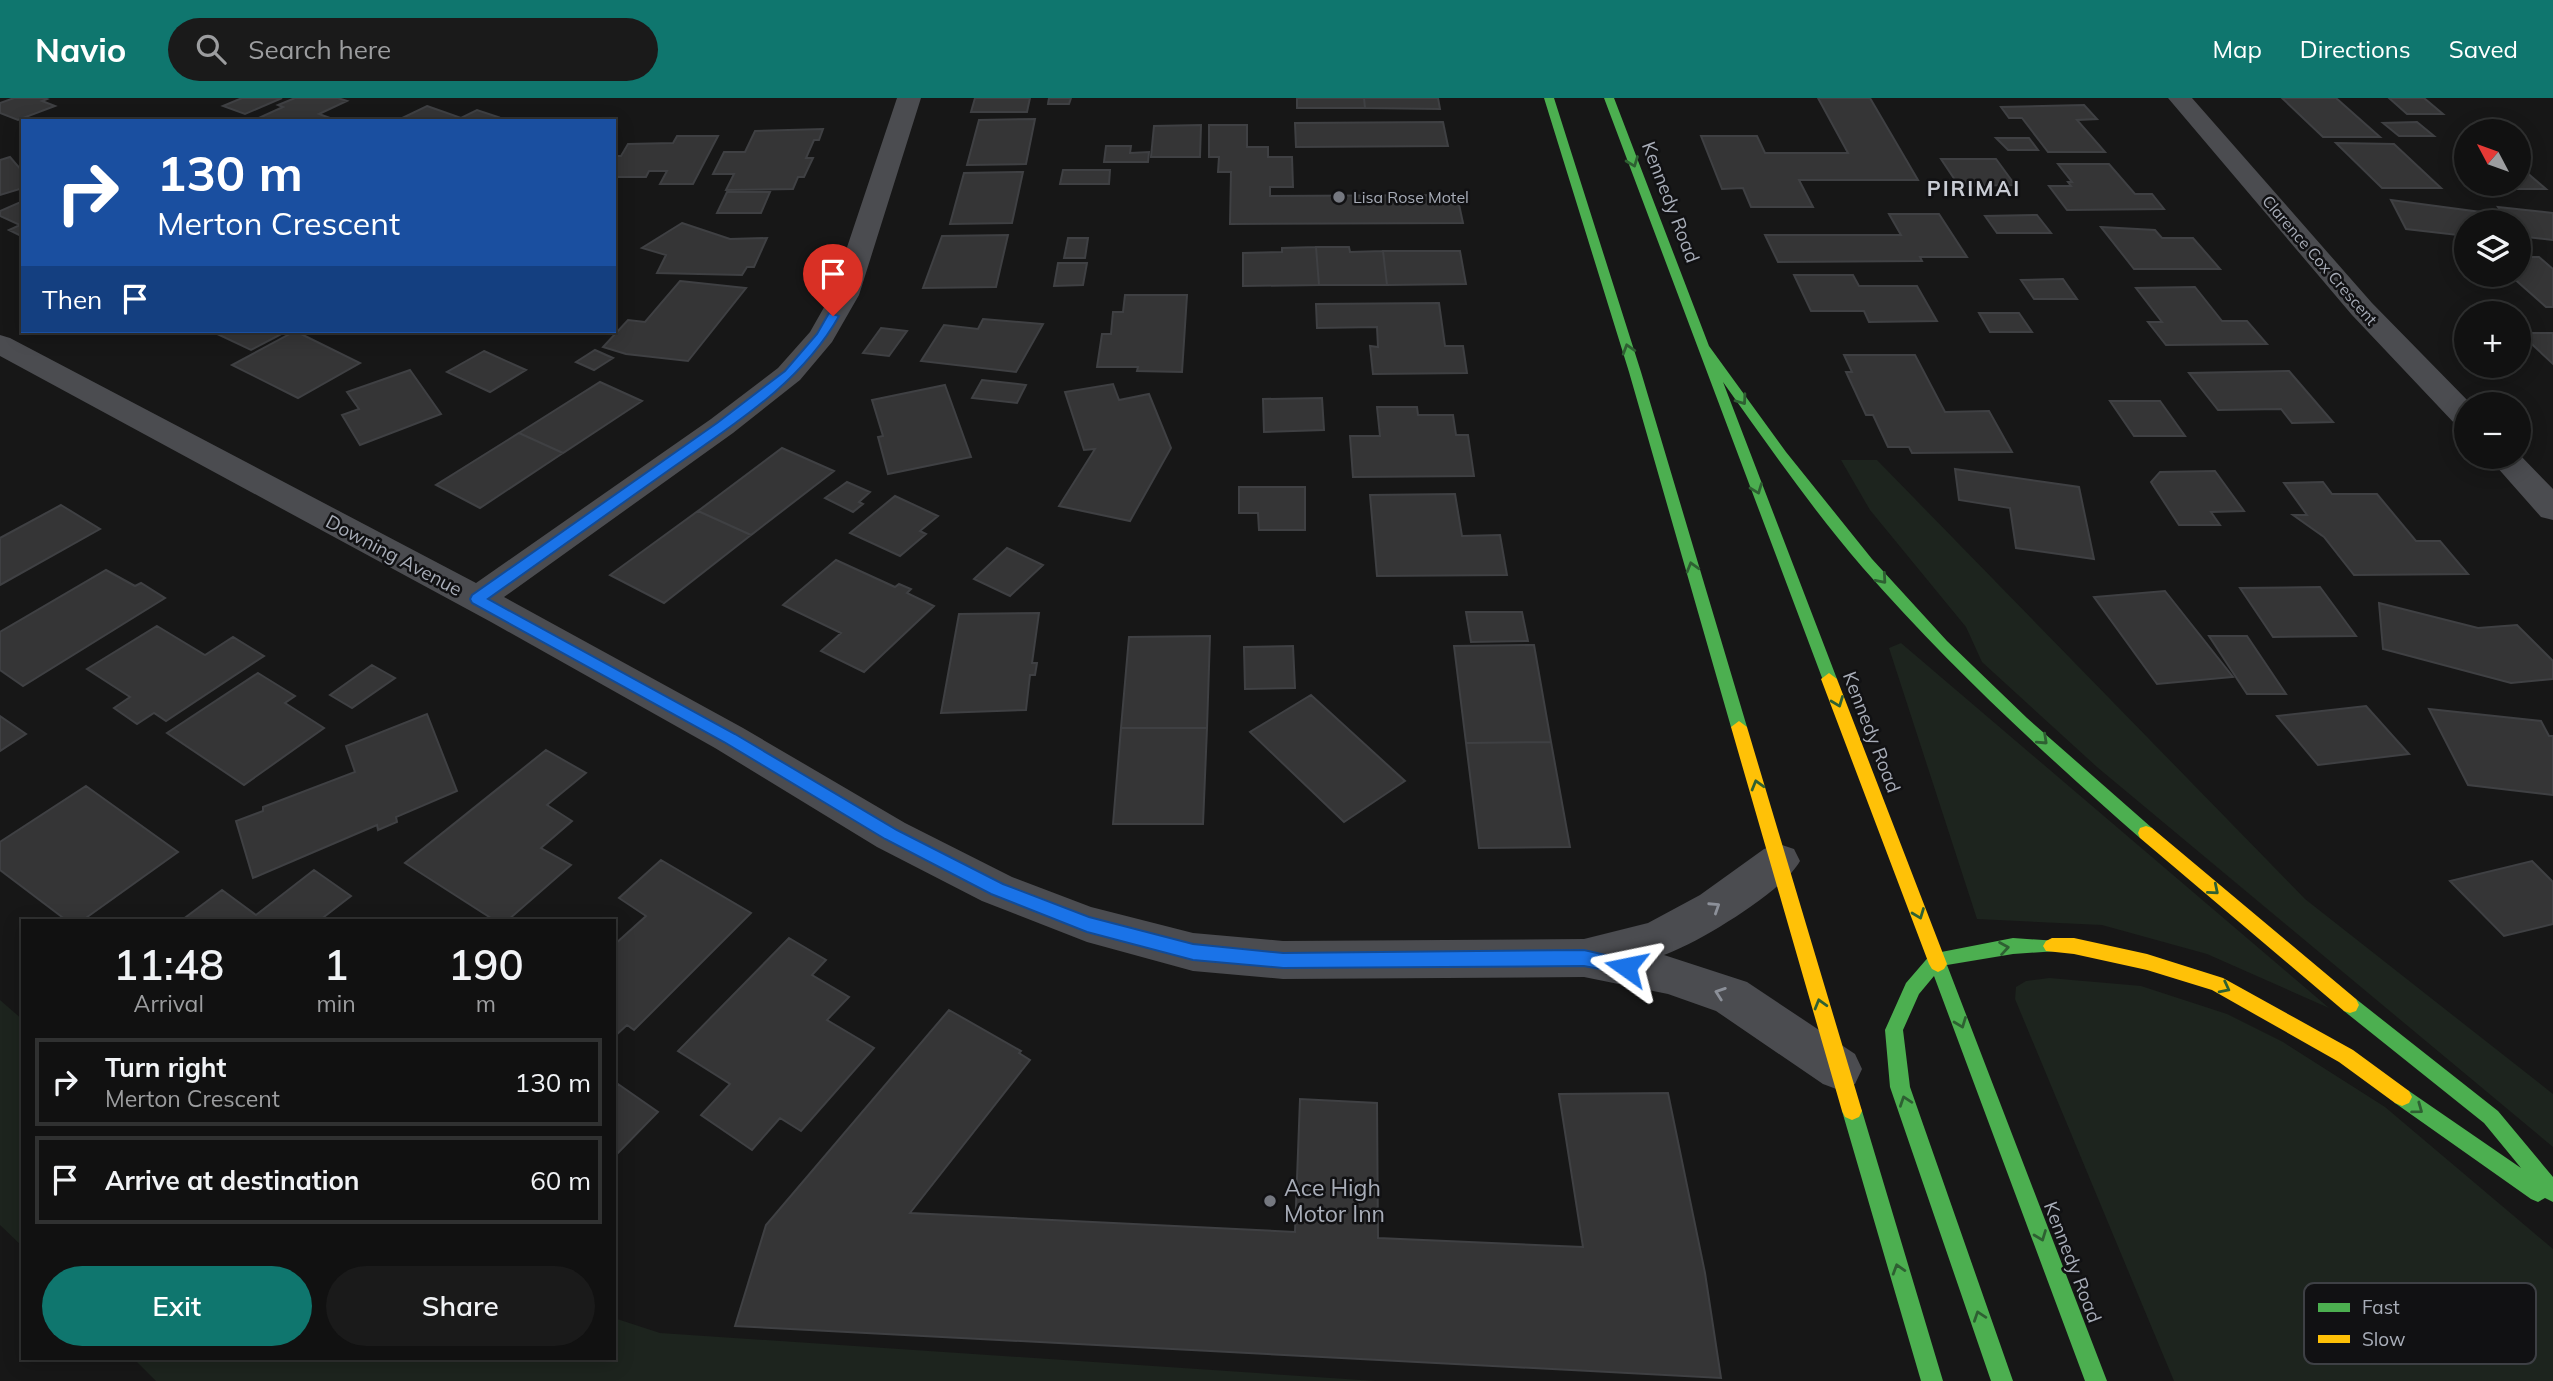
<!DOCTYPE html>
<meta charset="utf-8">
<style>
body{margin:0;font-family:Mulish,sans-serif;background:#1a1a1a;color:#f1f3f6;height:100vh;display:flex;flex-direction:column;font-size:26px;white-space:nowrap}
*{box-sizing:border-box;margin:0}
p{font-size:23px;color:#9c9d9f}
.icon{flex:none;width:38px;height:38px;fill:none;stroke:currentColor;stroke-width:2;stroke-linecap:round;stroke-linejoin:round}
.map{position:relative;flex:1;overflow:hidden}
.panel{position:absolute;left:21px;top:821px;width:595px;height:441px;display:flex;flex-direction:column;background:#111;border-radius:0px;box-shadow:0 4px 18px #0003,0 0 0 2px #303131}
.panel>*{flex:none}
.guide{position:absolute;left:21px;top:21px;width:595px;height:214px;border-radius:0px;box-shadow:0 4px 18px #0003,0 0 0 2px #303131;background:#1a4fa0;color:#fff;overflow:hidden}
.needle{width:46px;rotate:311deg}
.tools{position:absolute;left:2454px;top:21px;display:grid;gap:14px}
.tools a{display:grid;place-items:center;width:77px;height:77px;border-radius:50%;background:#111;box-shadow:0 4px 18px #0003,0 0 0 2px #303131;font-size:35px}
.pin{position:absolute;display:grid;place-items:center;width:60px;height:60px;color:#fff;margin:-72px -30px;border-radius:50% 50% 50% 0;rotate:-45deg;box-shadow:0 0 7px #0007}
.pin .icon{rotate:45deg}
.me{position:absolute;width:77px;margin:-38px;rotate:282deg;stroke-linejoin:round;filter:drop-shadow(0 0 5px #0008)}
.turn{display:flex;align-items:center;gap:24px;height:147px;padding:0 21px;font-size:32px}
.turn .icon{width:91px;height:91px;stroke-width:2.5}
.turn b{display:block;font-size:49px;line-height:60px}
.then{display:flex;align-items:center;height:66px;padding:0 21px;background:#0003;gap:14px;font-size:26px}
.eta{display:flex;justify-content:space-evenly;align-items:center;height:119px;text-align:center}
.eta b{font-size:42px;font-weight:600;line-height:49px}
.action{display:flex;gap:14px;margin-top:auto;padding:14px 21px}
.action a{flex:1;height:80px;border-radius:42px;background:#0f766e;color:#fff;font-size:28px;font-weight:600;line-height:80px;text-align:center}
.action a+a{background:#1a1a1a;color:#f1f3f6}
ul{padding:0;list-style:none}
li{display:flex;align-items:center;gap:21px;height:88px;margin:0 14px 10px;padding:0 7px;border:4px solid #303131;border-radius:0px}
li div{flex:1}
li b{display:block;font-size:26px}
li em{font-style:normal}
header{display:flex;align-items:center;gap:42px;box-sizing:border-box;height:98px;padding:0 35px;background:#0f766e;color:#fff}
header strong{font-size:33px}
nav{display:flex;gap:38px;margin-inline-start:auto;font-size:24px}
.search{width:490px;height:63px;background:#1a1a1a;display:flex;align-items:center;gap:18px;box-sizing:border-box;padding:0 24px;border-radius:38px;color:#9c9d9f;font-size:26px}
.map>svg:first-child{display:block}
.green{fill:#1d241e}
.building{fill:#353536;stroke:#3f4043;stroke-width:2}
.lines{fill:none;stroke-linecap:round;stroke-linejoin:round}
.street{fill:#4b4c50;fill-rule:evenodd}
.fast{fill:#4caf50;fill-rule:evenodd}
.slow{fill:#ffc107;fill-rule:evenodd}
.oneway{stroke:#2e6032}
.oneway2{stroke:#8c9099}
.route{fill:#1a73e8;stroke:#114b97;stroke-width:2}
.poi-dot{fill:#757880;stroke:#111113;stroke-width:2.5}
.labels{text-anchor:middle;stroke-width:5;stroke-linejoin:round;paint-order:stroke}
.far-poi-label{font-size:16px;fill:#a8adb8;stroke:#111113;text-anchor:start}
.far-street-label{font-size:16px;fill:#a8adb8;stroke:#111113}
.street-label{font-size:19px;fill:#a8adb8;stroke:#111113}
.far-district-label{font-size:21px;font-weight:bold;letter-spacing:2px;fill:#c9ccd4;stroke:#111113}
.near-poi-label{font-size:23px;fill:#a8adb8;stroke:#111113;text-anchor:start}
.key{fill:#111113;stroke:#3e4045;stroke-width:2}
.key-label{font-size:19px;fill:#a8adb8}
</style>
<header>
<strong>Navio</strong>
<div class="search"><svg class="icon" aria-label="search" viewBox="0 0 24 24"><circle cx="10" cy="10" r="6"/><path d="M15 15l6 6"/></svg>Search here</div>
<nav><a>Map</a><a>Directions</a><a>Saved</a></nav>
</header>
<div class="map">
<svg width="2553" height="1283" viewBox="0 0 2553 1283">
<rect width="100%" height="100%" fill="#171717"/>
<path class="green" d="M1841,362H1877L2305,801L2553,996V1049L2097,669L1982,564L1966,529L1870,412Z
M1901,545L2329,910L2207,856L2102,827L1977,821L1889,550Z
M2049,880L2141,888L2227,916L2283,944L2385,1009L2553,1151V1283H2174L2015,901L2016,889L2026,883Z
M0,902L23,922V1149L0,1127Z
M614,1220L660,1235L1376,1283H156L133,1260H614Z"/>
<path class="building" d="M14,0H44L47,1L42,3L55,8L18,22L0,15V5Z
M242,0H282L245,16L223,8Z
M295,0H338L347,3L319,16L338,23H252L283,9L278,7Z
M975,0H1030L1027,14H971Z
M1049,0H1071L1069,6H1048Z
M1297,0H1364L1365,10H1297Z
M1364,0H1438L1440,11L1365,10Z
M1818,0H1870L1918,82H1799L1813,109H1751L1743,90L1722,91L1701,38H1757L1765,55H1848Z
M2282,0H2336L2380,39H2323Z
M2389,0H2424L2443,16H2407Z
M2084,7L2097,21L2077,22L2105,54H2048L2022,20H2009L2001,9Z
M427,8L461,20L477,12L498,19L491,23H396Z
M1035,21L1026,66L967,67L979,22Z
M1443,24L1448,48L1296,49L1295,25Z
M2417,24L2434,38H2399L2383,25Z
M1201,27L1200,59H1151L1154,28Z
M1209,27H1247V49H1268V59H1292L1293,89H1270V98L1457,97L1463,125L1230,126L1231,74H1218L1219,59H1209Z
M823,31L819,42H814L806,60H813L804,79H798L793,91L726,92L734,76H713L724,54H745L755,33Z
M677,38H718L693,86H660L667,73H649L646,79H614V58H621L628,46L673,45Z
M1996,40H2029L2038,52H2008Z
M2336,45L2394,46L2441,90H2382Z
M1106,48H1131L1130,55L1149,54L1148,64H1104Z
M10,59L23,74V90L0,97V62Z
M1941,61H1996L2015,87L1959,88Z
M2058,66H2109L2135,96H2152L2164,111L2067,112L2049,88H2071L2068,84H2072Z
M1063,72H1110L1109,86H1060Z
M2518,73H2525L2546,91H2507L2501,86H2518Z
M1023,74L1012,125L950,126L964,75Z
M727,94H770L761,115H717Z
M2391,102L2488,115L2494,124H2466V138L2406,131Z
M23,103V139L9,132L20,127L0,118V113Z
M2498,109L2553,115V142L2518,138V124H2494L2488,115L2503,116Z
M1889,116H1939L1967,159H1920L1922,163L1778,164L1765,137H1901Z
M2037,117L2051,135H1997L1985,118Z
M682,125L730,141L767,140L754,169H747L742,177L657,175L666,157L642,150Z
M2101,129L2155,132L2162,140H2193L2220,171H2134Z
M1008,137L996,189L923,190L942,138Z
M1068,140H1088L1085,160H1064Z
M1316,149H1349L1350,154L1383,153L1387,187H1319Z
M1316,149L1319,187L1243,188V155L1282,154V150Z
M1383,153H1460L1466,186L1387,187Z
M2518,159H2539L2553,171V209H2546L2511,178L2480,177H2518Z
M1058,165H1087L1083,187L1054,188Z
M1794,177H1853L1859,188H1917L1937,223L1869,224L1864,213H1811Z
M2063,181L2077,201H2034L2021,182Z
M680,183L746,190L688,263L626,256L603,249L628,222L645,224Z
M2195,189L2222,223H2247L2267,246L2166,247L2148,224H2162L2136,190Z
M1125,197H1187L1182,274L1137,273L1138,269H1097L1102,236H1111L1113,214H1123Z
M1439,205L1445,248H1463L1467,275L1373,276L1370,248L1378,249L1377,229L1317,230L1316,206Z
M1979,215H2019L2032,234H1990Z
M983,221L1043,226L1016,274L921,263L944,227L978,231Z
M881,230L907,233L889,258L863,255Z
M211,233H287L251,252Z
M295,233L360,265L298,300L232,267Z
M2520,235H2553V266Z
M595,252L613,260L594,272L576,264Z
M484,253L526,272L490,294L447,274Z
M1844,257H1915L1945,314L1989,313L2012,354L1912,355L1909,349H1888L1873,317H1866L1846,274H1852Z
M410,272L441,316L360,347L342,317L359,311L347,294Z
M2289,273L2333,324L2292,325L2281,311L2218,312L2189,275Z
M982,282L1026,287L1017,305L972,300Z
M600,284L642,303L563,355L519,335Z
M1113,286L1119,302L1149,296L1171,350L1130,423L1059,408L1095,351L1084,352L1065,294Z
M945,287L971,359L888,376L878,339L883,338L872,302Z
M1322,300L1324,332L1264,334L1263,301Z
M2110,303H2160L2185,338H2134Z
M1377,309H1417L1418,317H1453L1456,337H1468L1474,378L1353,379L1350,338H1380Z
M519,335L563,355L480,410L436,387Z
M782,350L834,373L751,437L698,413Z
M1955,371L2079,389L2094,461L2016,450L2010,410L1959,402Z
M2215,373L2244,413L2211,414L2220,427H2179L2151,384L2160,374Z
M847,384L870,394L859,404L863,406L853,414L825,400Z
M2323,384L2332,396H2377L2416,443H2440L2468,476L2354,477L2324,439L2293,417H2307L2284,385Z
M1239,389H1305V432H1259L1258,415H1239Z
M1455,396L1462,438L1500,437L1507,477L1377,478L1370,397Z
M895,398L938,418L920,433L926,436L900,458L850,435Z
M61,407L100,431L0,487V440Z
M698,413L751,437L664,505L610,477Z
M1007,450L1043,467L1010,498L974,481Z
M836,462L895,489L899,486L911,491L907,495L934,508L864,574L821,553L841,535L783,507Z
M106,472L135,488L141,485L165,500L23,588L0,572V534Z
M2320,489L2356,538L2273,539L2240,490Z
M2165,493L2233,579L2157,586L2094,499Z
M2379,505L2478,530L2517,527L2553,563V581L2511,585L2383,551Z
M1466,514H1522L1528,543L1471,544Z
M1039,515L1032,565H1037L1035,577H1030L1026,612L941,615L959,516Z
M157,528L205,557L233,539L264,558L166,623L154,615L137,626L114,610L130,599L87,571Z
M1210,538L1207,630H1121L1129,539Z
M2209,538H2247L2286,596H2247Z
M1534,547L1551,644L1466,645L1454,548Z
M1293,548L1295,590L1245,591L1244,549Z
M372,567L395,580L352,610L330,597Z
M258,575L295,598L285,605L324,630L244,687L167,635Z
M1311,597L1405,683L1344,724L1250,634Z
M2366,608L2409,656L2318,667L2277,618Z
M2429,611L2541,623L2549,638H2553V697L2468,687Z
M427,616L457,693L396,719L397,724L378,732L377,727L253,780L236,723L263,713V709L355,674L346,648Z
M0,618L26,636L0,653Z
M1121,630H1207L1203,726H1113Z
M1551,644L1570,749L1479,750L1466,645Z
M546,652L586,675L547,707L572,723L541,750L571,767L508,822H494L405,765Z
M86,688L178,754L83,822H66L0,772V744Z
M661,762L751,815L634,932L627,927L614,939V847L646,818L619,800Z
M2532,763L2553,784V826L2504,838L2450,783Z
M314,772L351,798L320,822H182L222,792L256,817Z
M789,840L826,862L812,877L849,899L827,922L874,950L801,1033L780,1020L752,1052L701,1017L730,986L678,953Z
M949,912L1021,953L1019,955L1030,962L910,1115L1295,1134L1300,1001L1377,1005L1378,1140L1583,1149L1559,996L1668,995L1705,1175L1721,1280L735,1228L766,1127Z
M618,986L658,1014L614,1059V990Z"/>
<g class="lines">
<path class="street" d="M897,0H921L859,197L832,244L800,282L733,335L504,499L743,630L905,725L1012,779L1091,809L1193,835L1283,843L1584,841L1648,825L1700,797L1764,751L1779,746L1794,751L1800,763C1784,793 1697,846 1664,857L1747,884L1855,956L1862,971L1855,986L1839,992L1823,986L1716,913L1668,896L1584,879L1283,881L1193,873L1087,844L982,803L877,749L715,650L491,524L0,258V237L10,240L476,485L711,321L778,270L810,234L831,197Z
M2168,0H2192L2372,205L2471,306H2466V328L2455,326L2352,217Z
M2518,355L2553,391V422L2541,419L2488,359H2518Z"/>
<path class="fast" d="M1544,0H1554L1641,274L1747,629L1745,633L1739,635L1731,629L1629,274Z
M1604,0H1614L1709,248L1786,354L1872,461L1947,543L2027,620L2152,730L2154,735L2152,740H2140C2043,655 1948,567 1863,470C1812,411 1768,347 1723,284L1837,581L1829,587L1824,585Z
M2013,840L2058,843L2061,848L2058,853L2013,856L1947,867L2107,1283H2085L1934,878L1919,896L1903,932L1910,989L2013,1283H1991L1890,989L1885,932L1906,885L1931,856Z
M2350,899L2356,901L2498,1013L2553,1079V1104L2545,1100L2538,1104L2531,1101L2395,1005L2392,999L2395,993L2402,990L2409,993L2521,1070L2484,1025L2344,913L2341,907L2344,901Z
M1852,1004L1859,1007L1862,1013L1943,1283H1921L1842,1013L1845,1007Z"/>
<path class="slow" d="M1829,575L1837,581L1947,866L1944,871L1938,874L1932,871L1929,866L1821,581Z
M1739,623L1747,629L1862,1013L1859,1019L1852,1022L1845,1019L1842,1013L1731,629Z
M2146,728L2152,730L2356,901L2359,907L2356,913L2350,915L2344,913L2140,740L2138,735L2140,730Z
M2052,840H2074L2147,856L2223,880L2353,952L2409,993L2412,999L2409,1005L2402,1008L2395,1005L2339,964L2212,892L2147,872L2074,856L2046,853L2043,848L2046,843Z"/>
</g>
<defs><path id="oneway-chevron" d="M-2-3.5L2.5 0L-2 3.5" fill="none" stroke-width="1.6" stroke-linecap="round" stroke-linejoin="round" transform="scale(1.75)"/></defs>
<g class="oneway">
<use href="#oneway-chevron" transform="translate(1633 64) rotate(69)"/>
<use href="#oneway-chevron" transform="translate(1628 251) rotate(-107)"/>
<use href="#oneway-chevron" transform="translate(1742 302) rotate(54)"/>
<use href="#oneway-chevron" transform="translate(1757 391) rotate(69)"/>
<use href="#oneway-chevron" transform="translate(1692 469) rotate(-106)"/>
<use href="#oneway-chevron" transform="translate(1882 481) rotate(49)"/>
<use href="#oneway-chevron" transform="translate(1838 604) rotate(69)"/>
<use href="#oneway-chevron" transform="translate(2043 642) rotate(43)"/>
<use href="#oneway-chevron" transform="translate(1757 687) rotate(-106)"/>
<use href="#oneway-chevron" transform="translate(2214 792) rotate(40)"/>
<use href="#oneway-chevron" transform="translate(1919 816) rotate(69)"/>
<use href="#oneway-chevron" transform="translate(2004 850) rotate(-9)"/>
<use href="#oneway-chevron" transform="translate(2225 890) rotate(27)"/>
<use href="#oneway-chevron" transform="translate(1820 906) rotate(-106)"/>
<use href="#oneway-chevron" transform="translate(1961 925) rotate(69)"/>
<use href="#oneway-chevron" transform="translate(1905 1003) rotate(-109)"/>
<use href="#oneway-chevron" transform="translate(2418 1011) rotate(36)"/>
<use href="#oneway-chevron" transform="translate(2041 1138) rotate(69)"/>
<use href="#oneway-chevron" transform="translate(1898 1171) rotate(-107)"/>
<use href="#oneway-chevron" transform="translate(1979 1218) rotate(-109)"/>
</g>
<g class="oneway2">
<use href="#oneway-chevron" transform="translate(1715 809) rotate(-33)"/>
<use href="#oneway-chevron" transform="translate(1720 895) rotate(-161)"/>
</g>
<path class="route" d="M829,215L839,218C800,288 726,331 662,377C604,418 546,459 488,501L735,636L897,732L1003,786L1089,819L1193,846L1283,855L1584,852L1632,863L1635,869L1632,874L1626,876L1584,868L1283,870L1193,862L1087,834L991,796L885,741L724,644L472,505L470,501L472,497L717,325L785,273L817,236Z"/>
<g class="poi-dot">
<circle cx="1339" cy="99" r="7"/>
<circle cx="1270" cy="1103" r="7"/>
</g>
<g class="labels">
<g class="far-poi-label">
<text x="1353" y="105">Lisa Rose Motel</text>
</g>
<g class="far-street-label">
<text transform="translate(2320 162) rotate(49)" y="6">Clarence Cox Crescent</text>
</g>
<g class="street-label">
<text transform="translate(1671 104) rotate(69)" y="7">Kennedy Road</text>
<text transform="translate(394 457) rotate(28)" y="7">Downing Avenue</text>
<text transform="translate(1872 634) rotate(69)" y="7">Kennedy Road</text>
<text transform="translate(2073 1164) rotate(69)" y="7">Kennedy Road</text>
</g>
<g class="far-district-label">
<text x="1974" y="98">PIRIMAI</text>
</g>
<g class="near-poi-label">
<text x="1284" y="1098">Ace High<tspan x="1284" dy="26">Motor Inn</tspan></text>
</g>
</g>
<rect x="2304" y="1185" width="232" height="81" rx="10" class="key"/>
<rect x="2318" y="1205" width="32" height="9" fill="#4caf50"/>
<rect x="2318" y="1237" width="32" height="8" fill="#ffc107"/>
<g class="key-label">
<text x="2362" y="1216">Fast</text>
<text x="2362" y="1248">Slow</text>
</g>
</svg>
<div class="tools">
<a><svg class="needle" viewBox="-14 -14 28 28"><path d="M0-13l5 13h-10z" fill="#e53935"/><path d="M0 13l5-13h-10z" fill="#9c9d9f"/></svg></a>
<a><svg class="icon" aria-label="layers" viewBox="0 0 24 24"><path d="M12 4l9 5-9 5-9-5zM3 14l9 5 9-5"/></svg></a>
<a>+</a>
<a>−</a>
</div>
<div class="pin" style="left:833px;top:218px;background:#d93025"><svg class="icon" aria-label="arrive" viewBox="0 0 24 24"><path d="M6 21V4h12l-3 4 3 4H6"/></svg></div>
<svg class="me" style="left:1626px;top:869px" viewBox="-20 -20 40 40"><path d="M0-17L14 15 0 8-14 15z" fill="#1a73e8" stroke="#fff" stroke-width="4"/></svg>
<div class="guide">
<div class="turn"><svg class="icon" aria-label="right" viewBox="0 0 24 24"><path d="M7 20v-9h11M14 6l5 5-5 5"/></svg><div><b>130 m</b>Merton Crescent</div></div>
<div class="then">Then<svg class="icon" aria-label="arrive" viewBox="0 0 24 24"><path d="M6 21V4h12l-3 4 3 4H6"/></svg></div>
</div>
<section class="panel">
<div class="eta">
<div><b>11:48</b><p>Arrival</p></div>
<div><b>1</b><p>min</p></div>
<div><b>190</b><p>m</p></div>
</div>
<ul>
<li><svg class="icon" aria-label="right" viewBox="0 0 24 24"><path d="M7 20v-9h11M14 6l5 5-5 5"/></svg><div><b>Turn right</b><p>Merton Crescent</p></div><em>130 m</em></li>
<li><svg class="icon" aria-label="arrive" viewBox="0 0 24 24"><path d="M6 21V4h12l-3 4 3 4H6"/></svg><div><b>Arrive at destination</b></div><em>60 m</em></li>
</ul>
<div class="action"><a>Exit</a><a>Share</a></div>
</section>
</div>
